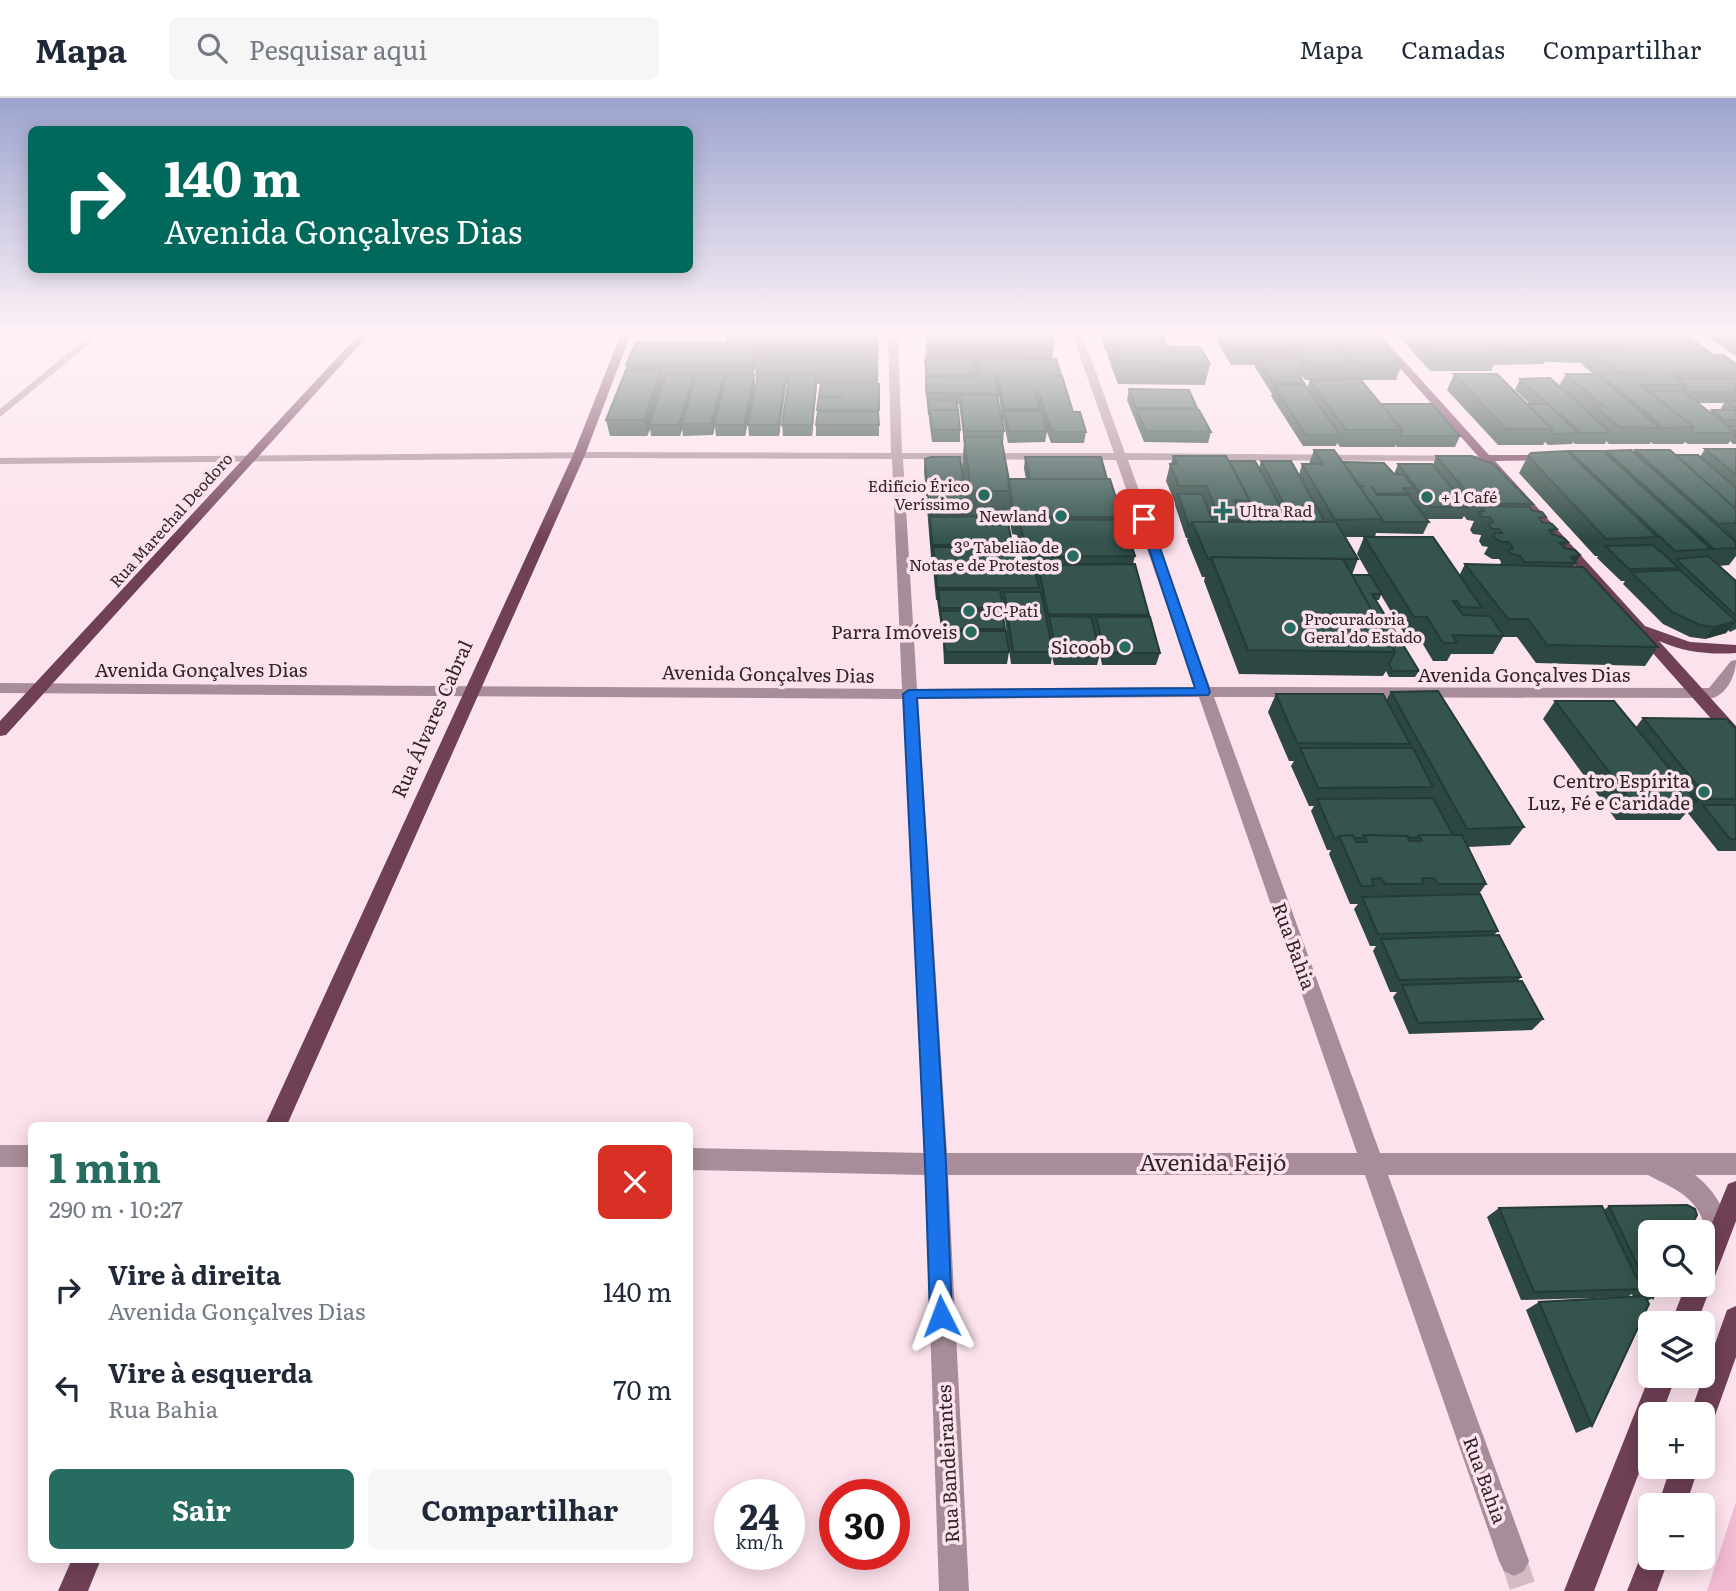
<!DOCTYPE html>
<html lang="pt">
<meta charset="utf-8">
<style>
body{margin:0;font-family:Literata,serif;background:#f6f6f7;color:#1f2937;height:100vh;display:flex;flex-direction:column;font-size:26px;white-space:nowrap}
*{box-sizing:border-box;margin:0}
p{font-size:23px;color:#747a83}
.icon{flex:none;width:38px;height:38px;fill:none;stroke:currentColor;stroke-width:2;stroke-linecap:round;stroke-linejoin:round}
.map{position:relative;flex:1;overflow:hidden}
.sheet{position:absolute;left:28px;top:1024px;width:665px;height:441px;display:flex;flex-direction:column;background:#fff;border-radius:10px;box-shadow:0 4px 18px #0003}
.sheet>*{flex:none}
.top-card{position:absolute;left:28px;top:28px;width:665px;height:147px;border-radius:10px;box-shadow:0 4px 18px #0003;background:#00695c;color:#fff;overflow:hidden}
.buttons{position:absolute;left:1638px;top:1122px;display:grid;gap:14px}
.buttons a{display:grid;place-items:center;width:77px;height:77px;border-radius:10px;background:#fff;box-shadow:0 4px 18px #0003;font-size:35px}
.speed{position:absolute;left:714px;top:1381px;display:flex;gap:14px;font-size:35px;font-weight:700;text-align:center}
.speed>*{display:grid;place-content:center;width:91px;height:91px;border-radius:50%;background:#fff;box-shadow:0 4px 18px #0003;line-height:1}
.speed small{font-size:18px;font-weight:400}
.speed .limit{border:10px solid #d22;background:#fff;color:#111}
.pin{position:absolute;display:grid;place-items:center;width:60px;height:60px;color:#fff;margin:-30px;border-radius:14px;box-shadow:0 4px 10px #0006}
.me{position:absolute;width:77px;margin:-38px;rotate:357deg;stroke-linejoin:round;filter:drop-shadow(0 0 5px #0008)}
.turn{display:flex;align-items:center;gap:24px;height:147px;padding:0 21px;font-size:32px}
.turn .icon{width:91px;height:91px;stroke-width:2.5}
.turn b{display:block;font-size:49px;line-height:60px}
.round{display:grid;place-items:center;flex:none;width:74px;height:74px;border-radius:10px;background:#f6f6f7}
.summary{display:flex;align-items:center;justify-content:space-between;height:119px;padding:0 21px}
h1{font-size:42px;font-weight:700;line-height:52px;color:#276c60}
.cta{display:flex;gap:14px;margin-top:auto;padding:14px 21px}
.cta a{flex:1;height:80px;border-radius:10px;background:#276c60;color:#fff;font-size:28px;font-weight:700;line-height:80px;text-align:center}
.cta a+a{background:#f6f6f7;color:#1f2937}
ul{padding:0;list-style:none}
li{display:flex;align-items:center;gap:21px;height:98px;padding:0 21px}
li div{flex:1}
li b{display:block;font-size:26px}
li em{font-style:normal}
header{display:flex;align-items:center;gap:42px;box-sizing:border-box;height:98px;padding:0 35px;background:#fff;border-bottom:2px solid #e0e1e3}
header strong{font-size:33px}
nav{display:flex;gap:38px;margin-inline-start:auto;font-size:24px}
.search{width:490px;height:63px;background:#f6f6f7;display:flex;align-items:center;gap:18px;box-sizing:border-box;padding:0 24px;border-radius:10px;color:#747a83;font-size:26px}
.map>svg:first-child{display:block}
.green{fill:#f3b9d3}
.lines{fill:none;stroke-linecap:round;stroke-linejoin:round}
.minor-tunnel{stroke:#d3bcc6;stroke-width:26;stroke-dasharray:26 13;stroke-linecap:butt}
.minor{fill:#a98c99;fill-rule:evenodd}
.major{fill:#704057;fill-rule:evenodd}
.wall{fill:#2d4842;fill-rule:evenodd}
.shaded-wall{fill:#243b36}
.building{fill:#34544d;stroke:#243b36;stroke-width:2}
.route{fill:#1a73e8;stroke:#114b97;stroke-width:2}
.poi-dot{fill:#276c60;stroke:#fce2ed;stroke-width:2.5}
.labels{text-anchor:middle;stroke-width:7;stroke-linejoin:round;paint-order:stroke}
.far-poi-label{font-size:16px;fill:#31252b;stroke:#fce2ed;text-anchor:start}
.far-street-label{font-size:16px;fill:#31252b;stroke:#fce2ed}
.poi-label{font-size:19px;fill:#31252b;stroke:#fce2ed;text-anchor:end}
.street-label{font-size:19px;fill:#31252b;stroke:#fce2ed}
.near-street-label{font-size:23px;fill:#31252b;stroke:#fce2ed}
</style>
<header>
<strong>Mapa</strong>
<div class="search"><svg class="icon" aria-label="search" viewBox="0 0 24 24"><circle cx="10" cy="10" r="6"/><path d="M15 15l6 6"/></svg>Pesquisar aqui</div>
<nav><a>Mapa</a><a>Camadas</a><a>Compartilhar</a></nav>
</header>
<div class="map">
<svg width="1736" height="1493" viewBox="0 0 1736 1493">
<rect width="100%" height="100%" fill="#fce2ed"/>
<path class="green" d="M1736,1404V1493H1707Z"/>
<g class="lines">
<path class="minor-tunnel" d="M1514,1463L1524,1493"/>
<path class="minor" d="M95,233H105L0,319V311Z
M888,233H898L902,355H1114L1071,233H1081L1125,355L1489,358L1491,360L1485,363L1128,362L1210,589L1709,590L1731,563L1736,562C1736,576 1728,595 1713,600L1214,599L1380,1055H1736V1077H1695C1713,1090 1736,1123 1726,1145L1718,1149L1710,1145C1706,1137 1705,1127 1701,1118C1690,1095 1668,1088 1648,1077H1388L1529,1463L1524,1473L1514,1478L1504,1473L1499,1463L1365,1077H948L969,1493H939L925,1077L690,1072V1050L924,1055L903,601L0,595V585L902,591L892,361L598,360L0,366V360L598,354L891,355ZM903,361L1116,362L1195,589L917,591ZM1199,599L1357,1055H947L918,601Z
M0,1047H32V1069H0Z"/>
<path class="major" d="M362,233H372L6,637L0,638V623Z
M622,233H632L585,357L287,1027H265L573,357Z
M1367,233H1377L1489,357H1555V361L1551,362L1495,363L1645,528L1690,544L1736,547V555C1709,557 1684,554 1659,543L1736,628V643L1730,642Z
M1736,1083V1123L1697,1225H1671L1686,1186H1703V1147L1728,1086Z
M1736,1208V1259L1712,1326L1703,1330V1316H1690L1727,1212Z
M1650,1277L1676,1278L1662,1316H1650V1346L1594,1493H1564Z
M1671,1368H1699L1686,1407H1658Z
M1650,1447V1460H1669L1657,1493H1627L1644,1450Z
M72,1461H101L88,1493H58Z"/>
</g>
<path class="wall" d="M728,233H879L878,286H817L812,338H783L782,327L788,286H786L779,338H749L748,327L756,286L755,269L753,277H754L755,288L745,338H716L715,329L713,337L683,338L682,331L680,338H651L650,331L647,338H610L606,322L626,272V267L726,245Z
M926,233H1052L1055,242L1052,261L1061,278L1073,314L1086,334L1084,345H1051L1047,334L1045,344L1008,345L1003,322H1002L999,298L998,304L1004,333L1003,345H1002L1008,381H1026L1024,371L1025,359L1107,381L1122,419V422L1135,458L1133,466L1149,517L1148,519L1160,555L1156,567H1102L1100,556L1097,567H1054L1052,558L1051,566H1011L1003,506V502H1002L1003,510L1002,516L1004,533L1009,554L1007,566H944L943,543L937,502H936L932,459H931L924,373L925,361L962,370L964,344L959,306H957L960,332V344H932L925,290ZM1008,411L1012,436L1017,437L1024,469H1017L1007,421Z
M1098,233H1164L1166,237L1164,243L1167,248L1210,266L1205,287L1118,286L1111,268L1106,252H1105Z
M1211,233H1373L1402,266L1396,282H1361L1381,306L1460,338L1455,349H1397L1395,347V349H1340L1337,345L1336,348H1303L1271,298L1272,296L1255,269V267H1231ZM1302,278L1305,282H1310L1307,290L1304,287V285L1301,280Z
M1394,233H1690L1695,237L1691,243L1713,257L1736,266V346H1733L1730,343L1728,346H1688L1685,344L1683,346H1653L1651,344L1650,346H1609L1606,343L1605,346H1575L1573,344L1572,346L1548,347L1545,344L1543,347H1498L1447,292L1454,276L1527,306H1530L1515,292L1520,281L1559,288L1566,276H1593L1581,266L1583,265L1547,264L1545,263L1543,266L1495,267L1494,266L1491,273H1430ZM1698,305H1724L1720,312H1712L1710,314Z
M1699,233H1736V258Z
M821,286H879V338H816V327Z
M1129,291L1197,310V312L1211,334L1208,345L1144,344L1127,302Z
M1705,351H1736V458L1729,467L1719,468L1736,483V531L1730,534L1728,532L1726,535L1705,541L1690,539L1663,526L1623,486L1625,483H1621L1597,460L1598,458H1595L1519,375L1528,358L1569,355V353L1605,354L1606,353L1633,354L1635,352L1700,359Z
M1314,352L1343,364L1394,376L1398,366L1433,367L1436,358L1533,406L1530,410L1543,424L1557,431L1553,436L1568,444L1565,450L1580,457L1574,468L1658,549L1645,568L1536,565L1517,539H1503L1493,556H1451L1447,563H1433L1418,538L1405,537L1381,497L1379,502H1376L1419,573L1415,579H1389L1386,573L1383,578L1239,576L1204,483L1205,479H1202L1187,442L1188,440H1186L1175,407V405L1166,383L1170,366H1171L1173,358L1229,364L1259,370L1261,363L1299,377L1302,366H1309ZM1464,418L1467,422L1474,423L1470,432L1473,436L1481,437V438L1479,443L1482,448L1488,449L1484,456L1492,461H1499L1501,464L1500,467L1465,466L1459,478L1375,439L1376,435L1423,436L1429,424L1427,421H1462ZM1345,439H1364L1357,456L1369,477H1352L1358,461Z
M1391,594L1524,729L1510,747L1468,749L1486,786L1479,796L1498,833L1494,837L1521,879L1517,884L1543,921L1532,932L1409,936L1393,899L1397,894H1390L1373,853L1376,848H1370L1354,811L1358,806H1350L1329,756L1331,752H1327L1311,713L1314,708H1309L1291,668L1294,663H1289L1268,614L1276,596L1386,602Z
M1555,603L1636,629L1643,620L1736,631V753H1718L1687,714L1680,722H1616L1543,621Z
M1609,1108L1653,1200L1647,1203L1592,1328L1576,1335L1526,1212L1539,1204L1633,1199L1632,1196L1627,1199L1521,1202L1487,1119L1499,1110L1604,1112Z"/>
<path class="shaded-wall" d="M754,253L755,269L752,284L750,268Z
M661,272L664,288L649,327L650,331L647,338L644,322Z
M694,277L695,288L682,326V331L680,338L679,327Z
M724,277L725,288L714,327L713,337L711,326Z
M754,277L755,288L745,338L744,327Z
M785,277L786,288L779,338L778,327Z
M816,277L817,288L812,338V327Z
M1580,457L1575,465L1571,459Z
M1736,523L1726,535L1705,541L1714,529Z"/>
<path class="building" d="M728,233H754L753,245H726Z
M754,233H879V240H752Z
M927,233H1052L1055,242H928Z
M1106,233H1164L1166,237H1107Z
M1223,233H1282L1296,252H1235Z
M1286,233H1325L1351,266H1310Z
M1328,233H1373L1402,266H1355Z
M1414,233H1472L1498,257H1437Z
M1482,233H1530L1551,250L1503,252Z
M1535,233H1599L1620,249H1555Z
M1604,233H1629L1661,257H1723L1736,266V275H1670L1685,287H1640L1694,329L1664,330L1600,276L1649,275H1619L1590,251H1627Z
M1635,233H1690L1695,237L1639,236Z
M1164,243L1167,249L1114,248L1113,256L1108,244Z
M1642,243H1694L1713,257H1661Z
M636,244L753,245L754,253L750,268L626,267Z
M1114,248L1200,249L1210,266L1122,265Z
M1258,258H1295L1304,271H1295L1304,285H1274Z
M1056,261L1061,277L1048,278H1062L1073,314H1080L1086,334H1052L1038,293H1034L1040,311H1004L998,277H995L999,296L927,295L926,279L981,278L978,262Z
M925,262H974L977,277H927Z
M626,272H661L644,322H606Z
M1454,276H1497L1552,331H1506Z
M1566,276H1596L1660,330L1619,329L1595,308H1603Z
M666,277H694L679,327H649Z
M696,277H724L711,326H682Z
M727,277H754L744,327H714Z
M758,277H785L778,327H748Z
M789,277H816L812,327H782Z
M1550,280L1611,335H1581L1520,281Z
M1360,281L1402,332H1346L1310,282Z
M1678,281H1736V294H1688L1684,290L1685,287Z
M821,286H879V312H817L819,299H843L819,298Z
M1274,287H1305L1340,337H1306Z
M1129,291L1189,292L1197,310H1136Z
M1648,293L1684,294L1736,335H1695L1692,332L1694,329Z
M960,297H997L1004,333H964Z
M928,302H956L958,312H930V316H929Z
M1726,303H1736V311Z
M1381,306H1432L1460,338H1402L1400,336L1402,332Z
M1527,306H1548L1578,335L1554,336L1551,333L1552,331Z
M930,312H958L960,332H932Z
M1137,312H1199L1211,334L1146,333Z
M1712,312H1736V322H1724Z
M1004,313H1041L1047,333H1009Z
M818,314H878L879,327H816Z
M1728,328H1736V340L1734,338L1736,335Z
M964,339H1001L1011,393H971Z
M1705,351H1736V377Z
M1314,352H1334L1382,421L1335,422L1302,366H1323Z
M1631,352L1736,444V450L1714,451L1606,353Z
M1635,352H1670L1736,411V425L1718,426Z
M1567,353L1657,439L1606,441L1528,358L1531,355Z
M1569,353H1603L1711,451L1675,453Z
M1676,357H1698L1736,390V411Z
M1173,358H1226L1250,403L1235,402L1245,422H1219L1207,388H1179L1170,366H1177Z
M1436,358H1472L1493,366L1533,406L1476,405Z
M931,359H960L968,416L929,417L925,361Z
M1025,359H1101L1107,381H1030Z
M1230,363H1255L1289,424H1246L1239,410H1253Z
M1261,363H1291L1325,424H1294Z
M1343,364L1384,365L1394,376L1404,377L1414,390H1403L1408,395L1377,396L1371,388L1377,397H1408L1429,424H1382V421L1360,389L1364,388H1360Z
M1398,366H1432L1468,409H1431Z
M1008,381H1110L1122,419H1014Z
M1178,396H1202L1213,424H1192L1191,428H1189Z
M1481,408L1529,409L1533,413L1542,414L1546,419L1539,420L1542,424L1552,426L1557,431L1549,432L1552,436L1564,440L1568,444L1560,445L1564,450L1575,452L1580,457L1571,459L1576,465L1524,464L1520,458L1511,456L1508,452L1513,450L1509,444H1502L1493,439L1495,435H1502L1499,431H1492L1488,426L1493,424L1490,419H1482L1479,414L1484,413Z
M1007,418L1012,446L932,447L930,419Z
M1019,421L1123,422L1135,458L1028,459Z
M1192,424H1336L1358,461L1211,459V461H1208Z
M1364,439H1433L1482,510L1461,509L1457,503H1453L1463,517L1490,518L1504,538L1452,537L1457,545H1443L1427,519H1414Z
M1653,447L1679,470L1629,471L1605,448Z
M933,449H1013L1017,468H935Z
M1708,458L1736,483V518L1676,461Z
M1211,459L1343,461L1395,554L1248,552Z
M1135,466L1149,517L1048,516L1038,467Z
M1465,466L1583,469L1658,549L1547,547L1528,521H1508Z
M1034,469L1039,490H937L935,470Z
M1680,472L1736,523L1714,529L1700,527L1672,514L1631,474Z
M1352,477H1370L1382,496H1372L1419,573H1392L1389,566L1395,554Z
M938,492H1000L1003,510H940Z
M1004,494H1041L1053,554H1013Z
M1002,512L1005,531H943L940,513Z
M1049,518L1091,519L1100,555L1056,554Z
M1096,519H1150L1160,555H1105Z
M943,533H1006L1009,554H945Z
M1438,593L1524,729L1467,731L1391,594Z
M1276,596H1383L1410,646L1297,645Z
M1555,603H1614L1697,704H1632Z
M1643,620L1727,621L1736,631V701H1708Z
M1300,650H1413L1433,689L1318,690Z
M1433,700L1453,737H1419L1418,739L1408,740V738L1364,737L1362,740H1354L1353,737L1339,738L1337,740H1334L1317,701Z
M1703,707H1736V741H1730Z
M1353,737L1356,744H1367L1364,737L1408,738L1409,743H1422L1419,737H1462L1486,786H1438L1434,780H1422L1423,786H1385L1381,780L1372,781L1374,788H1361L1339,738Z
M1480,796L1498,833L1378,836L1362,799Z
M1499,837L1521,879L1399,882L1381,841Z
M1522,883L1543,921L1418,925L1402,887Z
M1687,1107L1695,1111L1697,1117L1688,1134H1650V1186H1660L1653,1200L1609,1108Z
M1602,1108L1642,1191L1534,1194L1499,1110Z
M1645,1198L1649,1206L1592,1328L1539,1204Z"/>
<linearGradient id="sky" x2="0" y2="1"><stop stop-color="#9ca3ce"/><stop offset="0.53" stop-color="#fef2f7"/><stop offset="1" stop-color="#fef2f7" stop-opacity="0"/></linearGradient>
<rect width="1736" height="442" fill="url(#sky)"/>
<path class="route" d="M1144,418L1150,421L1210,594L1208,597L917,600L946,1065L952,1218L949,1226L941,1230L933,1226L930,1218L925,1065L903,596L909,592L1195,590L1139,421Z"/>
<g class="poi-dot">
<circle cx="984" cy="397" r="7"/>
<circle cx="1427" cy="399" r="7"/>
<path d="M1219.5 402.5h7v7h7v7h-7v7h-7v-7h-7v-7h7z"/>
<circle cx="1061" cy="418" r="7"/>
<circle cx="1073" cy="458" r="7"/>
<circle cx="969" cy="513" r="7"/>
<circle cx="1290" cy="530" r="7"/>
<circle cx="971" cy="534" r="7"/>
<circle cx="1125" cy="549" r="7"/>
<circle cx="1704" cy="694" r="7"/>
</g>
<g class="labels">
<g class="far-poi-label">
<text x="970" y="394" text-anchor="end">Edifício Érico<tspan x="970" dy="18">Veríssimo</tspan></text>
<text x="1441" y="405">+ 1 Café</text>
<text x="1239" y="419">Ultra Rad</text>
<text x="1047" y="424" text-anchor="end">Newland</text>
<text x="1059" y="455" text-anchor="end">3º Tabelião de<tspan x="1059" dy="18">Notas e de Protestos</tspan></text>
<text x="983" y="519">JC-Pati</text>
<text x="1304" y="527">Procuradoria<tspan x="1304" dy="18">Geral do Estado</tspan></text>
</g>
<g class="far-street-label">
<text transform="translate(171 422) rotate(-48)" y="6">Rua Marechal Deodoro</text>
</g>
<g class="poi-label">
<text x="957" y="541">Parra Imóveis</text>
<text x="1111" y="556">Sicoob</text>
<text x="1690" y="690">Centro Espírita<tspan x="1690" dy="22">Luz, Fé e Caridade</tspan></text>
</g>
<g class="street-label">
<text x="201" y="579">Avenida Gonçalves Dias</text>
<text transform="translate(768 576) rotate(1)" y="7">Avenida Gonçalves Dias</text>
<text x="1524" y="584">Avenida Gonçalves Dias</text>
<text transform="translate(432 621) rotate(-66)" y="7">Rua Álvares Cabral</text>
<text transform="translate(1294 848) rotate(70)" y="7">Rua Bahia</text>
<text transform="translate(948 1366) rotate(-93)" y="7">Rua Bandeirantes</text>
<text transform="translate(1485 1382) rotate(70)" y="7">Rua Bahia</text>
</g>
<g class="near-street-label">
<text x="1213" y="1073">Avenida Feijó</text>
</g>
</g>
</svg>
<div class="buttons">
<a><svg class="icon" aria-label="search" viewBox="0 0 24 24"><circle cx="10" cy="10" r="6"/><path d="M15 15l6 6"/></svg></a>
<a><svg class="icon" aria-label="layers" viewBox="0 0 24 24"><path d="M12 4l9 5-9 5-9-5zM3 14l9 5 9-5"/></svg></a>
<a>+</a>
<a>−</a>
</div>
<div class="speed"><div>24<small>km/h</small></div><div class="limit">30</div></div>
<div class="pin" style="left:1144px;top:421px;background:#d93025"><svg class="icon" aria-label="arrive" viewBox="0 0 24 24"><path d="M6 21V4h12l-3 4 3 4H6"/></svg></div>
<svg class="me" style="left:941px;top:1218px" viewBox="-20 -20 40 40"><path d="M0-17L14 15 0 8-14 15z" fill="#1a73e8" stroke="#fff" stroke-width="4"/></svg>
<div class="top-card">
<div class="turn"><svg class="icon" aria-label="right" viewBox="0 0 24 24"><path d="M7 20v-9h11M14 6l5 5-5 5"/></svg><div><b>140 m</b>Avenida Gonçalves Dias</div></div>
</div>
<section class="sheet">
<div class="summary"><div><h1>1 min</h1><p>290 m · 10:27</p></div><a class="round" style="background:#d93025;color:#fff"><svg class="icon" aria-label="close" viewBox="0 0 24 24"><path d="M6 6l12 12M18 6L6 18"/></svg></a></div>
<ul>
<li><svg class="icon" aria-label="right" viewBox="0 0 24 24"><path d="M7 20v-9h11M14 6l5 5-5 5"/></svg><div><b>Vire à direita</b><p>Avenida Gonçalves Dias</p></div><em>140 m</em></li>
<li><svg class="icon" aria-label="left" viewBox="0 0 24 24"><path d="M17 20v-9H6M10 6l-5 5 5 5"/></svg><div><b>Vire à esquerda</b><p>Rua Bahia</p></div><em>70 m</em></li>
</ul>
<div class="cta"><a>Sair</a><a>Compartilhar</a></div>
</section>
</div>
